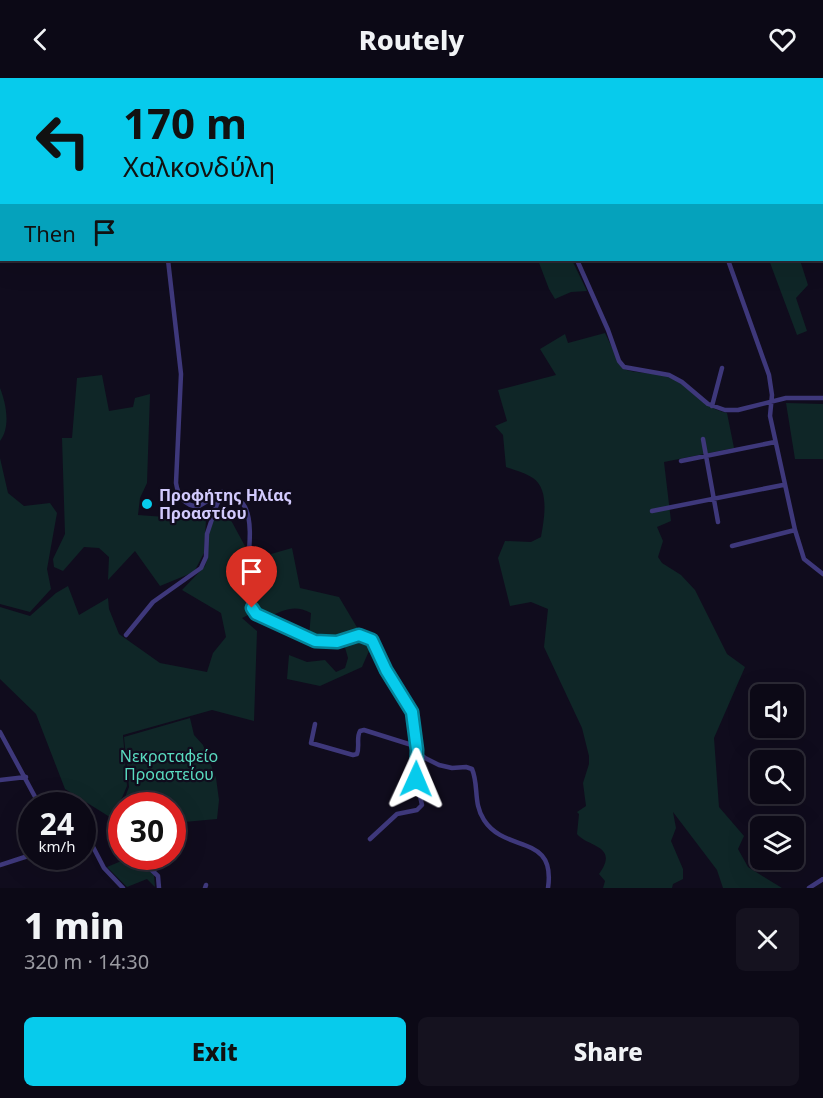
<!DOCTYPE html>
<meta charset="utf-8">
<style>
body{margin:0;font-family:"Noto Sans",sans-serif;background:#15121f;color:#f1f3f6;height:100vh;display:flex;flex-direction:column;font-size:22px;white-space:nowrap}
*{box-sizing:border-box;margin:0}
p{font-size:20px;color:#9a9aa1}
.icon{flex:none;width:33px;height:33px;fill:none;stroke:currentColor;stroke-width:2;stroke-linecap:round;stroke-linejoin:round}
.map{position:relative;height:810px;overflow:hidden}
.sheet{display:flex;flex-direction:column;background:#0c0916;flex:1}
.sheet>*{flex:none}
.banner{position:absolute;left:0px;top:0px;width:824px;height:183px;box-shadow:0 6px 24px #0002,0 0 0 2px #2c2a35;background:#07cbec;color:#111;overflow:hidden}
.controls{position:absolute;left:750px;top:606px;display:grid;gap:12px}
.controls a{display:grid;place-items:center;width:54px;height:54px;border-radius:9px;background:#0c0916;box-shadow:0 6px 24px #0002,0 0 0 2px #2c2a35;font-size:30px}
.speed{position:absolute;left:18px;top:714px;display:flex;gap:12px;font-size:30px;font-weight:700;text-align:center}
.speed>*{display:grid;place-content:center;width:78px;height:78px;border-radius:50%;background:#0c0916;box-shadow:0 6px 24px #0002,0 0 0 2px #2c2a35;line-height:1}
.speed small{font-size:15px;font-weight:400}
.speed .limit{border:9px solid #d22;background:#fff;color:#111}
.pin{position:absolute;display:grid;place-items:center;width:51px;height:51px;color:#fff;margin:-62px -26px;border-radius:50% 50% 50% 0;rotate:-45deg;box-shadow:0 0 6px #0007}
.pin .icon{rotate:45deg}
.me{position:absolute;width:66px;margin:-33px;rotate:1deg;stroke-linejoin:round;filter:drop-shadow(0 0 4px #0008)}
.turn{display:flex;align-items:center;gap:21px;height:126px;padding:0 24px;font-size:27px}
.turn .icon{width:78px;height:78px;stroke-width:2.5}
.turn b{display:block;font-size:42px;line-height:51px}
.then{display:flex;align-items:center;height:57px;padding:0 24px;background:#0003;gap:12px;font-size:22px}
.round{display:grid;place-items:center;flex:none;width:63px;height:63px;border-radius:9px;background:#15121f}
.headline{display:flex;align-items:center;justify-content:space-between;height:102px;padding:0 24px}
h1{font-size:36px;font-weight:800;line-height:45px}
.primary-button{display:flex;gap:12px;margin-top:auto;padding:12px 24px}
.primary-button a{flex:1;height:69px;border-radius:9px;background:#07cbec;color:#111;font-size:24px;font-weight:800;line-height:69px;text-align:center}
.primary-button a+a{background:#15121f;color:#f1f3f6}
header{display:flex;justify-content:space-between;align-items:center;height:78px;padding:0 24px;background:#0c0916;font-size:27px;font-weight:800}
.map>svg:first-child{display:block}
.green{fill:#0f2627}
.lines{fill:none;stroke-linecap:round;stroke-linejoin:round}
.motorway-tunnel{stroke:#2d283f;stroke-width:9;stroke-dasharray:9 4.5;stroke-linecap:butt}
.minor{stroke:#3e387b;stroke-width:4.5}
.route-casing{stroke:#058499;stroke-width:15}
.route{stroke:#07cbec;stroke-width:10}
.poi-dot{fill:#07cbec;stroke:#100c1d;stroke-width:2}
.labels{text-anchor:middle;stroke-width:4.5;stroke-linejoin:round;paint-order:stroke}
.poi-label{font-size:16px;font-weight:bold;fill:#d2cafd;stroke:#100c1d;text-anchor:start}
.park-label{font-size:16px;fill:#59dabf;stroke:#100c1d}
</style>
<header><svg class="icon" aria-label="back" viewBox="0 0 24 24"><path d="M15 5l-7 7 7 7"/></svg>Routely<svg class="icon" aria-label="heart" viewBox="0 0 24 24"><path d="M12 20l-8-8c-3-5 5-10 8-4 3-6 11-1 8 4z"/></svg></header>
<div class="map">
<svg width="823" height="810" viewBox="0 0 823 810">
<rect width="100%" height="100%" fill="#100c1d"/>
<path class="green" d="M167,0H333L331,2Z
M538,182H572L587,213L571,214L555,221L549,211Z
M769,182H800L808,207L796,220L807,253L797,257Z
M605,255L622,290C636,297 653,293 668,299C692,308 697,328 727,335L734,370L664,384L671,443L657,449L663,463L658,479L662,485L681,497L695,512L727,576L745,589L714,660L719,729L744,758L738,771L748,789L782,810H723L717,792L673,734L676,750L671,763L683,791V801L673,806L672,810H603L605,803L599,796C620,767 587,769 577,756L579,736L577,734L586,728L583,705L589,686V678L582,650L544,569L548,531L531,524L510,528L498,480L505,463L531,464L541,459C544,441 550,412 533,400C526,395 515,392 506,389L503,357L495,348L507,343L498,312L556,297L540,271L565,256L568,265Z
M102,297L109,333L133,329L135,320L150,316L147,405L140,420L138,437L206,442L204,475L194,494L160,508L135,473L108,502L109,479L99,470L84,469L63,493L54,489L53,481L65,456L62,360H72L77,300Z
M0,310C6,325 11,349 0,363Z
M786,325L823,326V381H795Z
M0,380L8,415L24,428L50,425L57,435L47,491L51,511L30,534L0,526Z
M217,431L226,433L246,470L245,520L252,535L242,540L257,553L254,643L212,632L123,657L127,708L113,741L65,711L36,636L0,601V529L30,538L56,515L68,508L79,537L108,520L109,531L119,556L160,585L207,594L213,575L226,559L221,535L182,512L205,488L208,479V455Z
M292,470L300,510L339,519L358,551C339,563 331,563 309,559L311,535C294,526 285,532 268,539C248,530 250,513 252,495L272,492L271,476Z
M362,560H366L372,566L362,589L320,608L287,601L289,577L307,584L325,582L336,594L345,590L348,580L344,566Z
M190,640L194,657L203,667L216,700L219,722L217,741L173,745L172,728L122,727L129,709L124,659Z
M124,779L143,788L154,797L155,809L147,801L127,809L107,789L119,784Z"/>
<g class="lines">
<path class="motorway-tunnel" d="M90,2L92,0
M137,2L140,0
M0,61L2,60
M0,92L2,90"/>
<path class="minor" d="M143,0L144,2
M492,0V2
M641,0V2
M816,0L817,2
M822,42L823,43
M168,182L181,296L176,405C178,418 185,429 199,428L222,414C230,416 238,420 243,426C257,444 245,493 246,516L248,524L256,536L308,561L322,564H337L359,557L372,562L390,599L410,629L414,640L415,668L418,674L425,680L439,687L452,690L466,689L472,691C479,707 473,726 484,742C506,776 556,755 548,810
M577,182L608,252L619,283L624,289L669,297L682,304L708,326L725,332H738L786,320H823
M728,182L769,297L772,317L770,338L795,452L804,481L823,496
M712,328L722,290
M703,361L718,444
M681,383L775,364
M652,433L783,407
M732,468L795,452
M126,557L153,524L201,490L206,479L207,456L217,426L220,421L227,416
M315,646L311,665L353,677L357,676C360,668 356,660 360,653L364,652L415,668
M0,654L40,728
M0,702L26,699
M117,746L122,769
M82,757L90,763L104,790L123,810
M370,761L397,736L417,732L422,727L415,696L417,672
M128,778L144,785L158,798L159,810
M0,787L28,778
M205,810L206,807
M809,810L823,801"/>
</g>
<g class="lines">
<defs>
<path id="route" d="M252,530L256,536L315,563L337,564L359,557L372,562L386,592L412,634L417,672L416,701"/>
</defs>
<use href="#route" class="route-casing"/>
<use href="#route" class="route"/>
</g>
<circle class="poi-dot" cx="147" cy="426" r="6"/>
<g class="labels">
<g class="poi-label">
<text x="159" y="423">Προφήτης Ηλίας<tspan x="159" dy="18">Προαστίου</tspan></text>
</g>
<g class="park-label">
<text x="169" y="684">Νεκροταφείο<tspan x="169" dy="18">Προαστείου</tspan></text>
</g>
</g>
</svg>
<div class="controls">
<a><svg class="icon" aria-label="sound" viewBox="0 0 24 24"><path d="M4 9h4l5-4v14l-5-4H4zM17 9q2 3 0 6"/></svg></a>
<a><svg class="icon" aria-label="search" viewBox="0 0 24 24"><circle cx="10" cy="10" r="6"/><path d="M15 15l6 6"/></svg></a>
<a><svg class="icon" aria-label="layers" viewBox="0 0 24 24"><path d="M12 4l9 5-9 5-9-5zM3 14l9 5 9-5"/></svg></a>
</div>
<div class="speed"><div>24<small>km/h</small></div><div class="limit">30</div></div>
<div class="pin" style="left:252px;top:530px;background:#d93025"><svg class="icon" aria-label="arrive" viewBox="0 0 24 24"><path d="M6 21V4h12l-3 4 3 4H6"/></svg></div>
<svg class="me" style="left:416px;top:701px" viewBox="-20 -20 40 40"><path d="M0-17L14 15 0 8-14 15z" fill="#07cbec" stroke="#fff" stroke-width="4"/></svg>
<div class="banner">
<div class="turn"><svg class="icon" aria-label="left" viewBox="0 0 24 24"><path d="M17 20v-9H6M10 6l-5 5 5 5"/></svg><div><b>170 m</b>Χαλκονδύλη</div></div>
<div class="then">Then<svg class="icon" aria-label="arrive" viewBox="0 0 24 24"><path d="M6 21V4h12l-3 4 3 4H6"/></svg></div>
</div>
</div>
<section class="sheet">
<div class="headline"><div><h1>1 min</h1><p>320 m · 14:30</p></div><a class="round"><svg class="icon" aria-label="close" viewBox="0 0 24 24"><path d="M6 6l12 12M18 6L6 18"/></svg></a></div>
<div class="primary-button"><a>Exit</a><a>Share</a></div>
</section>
